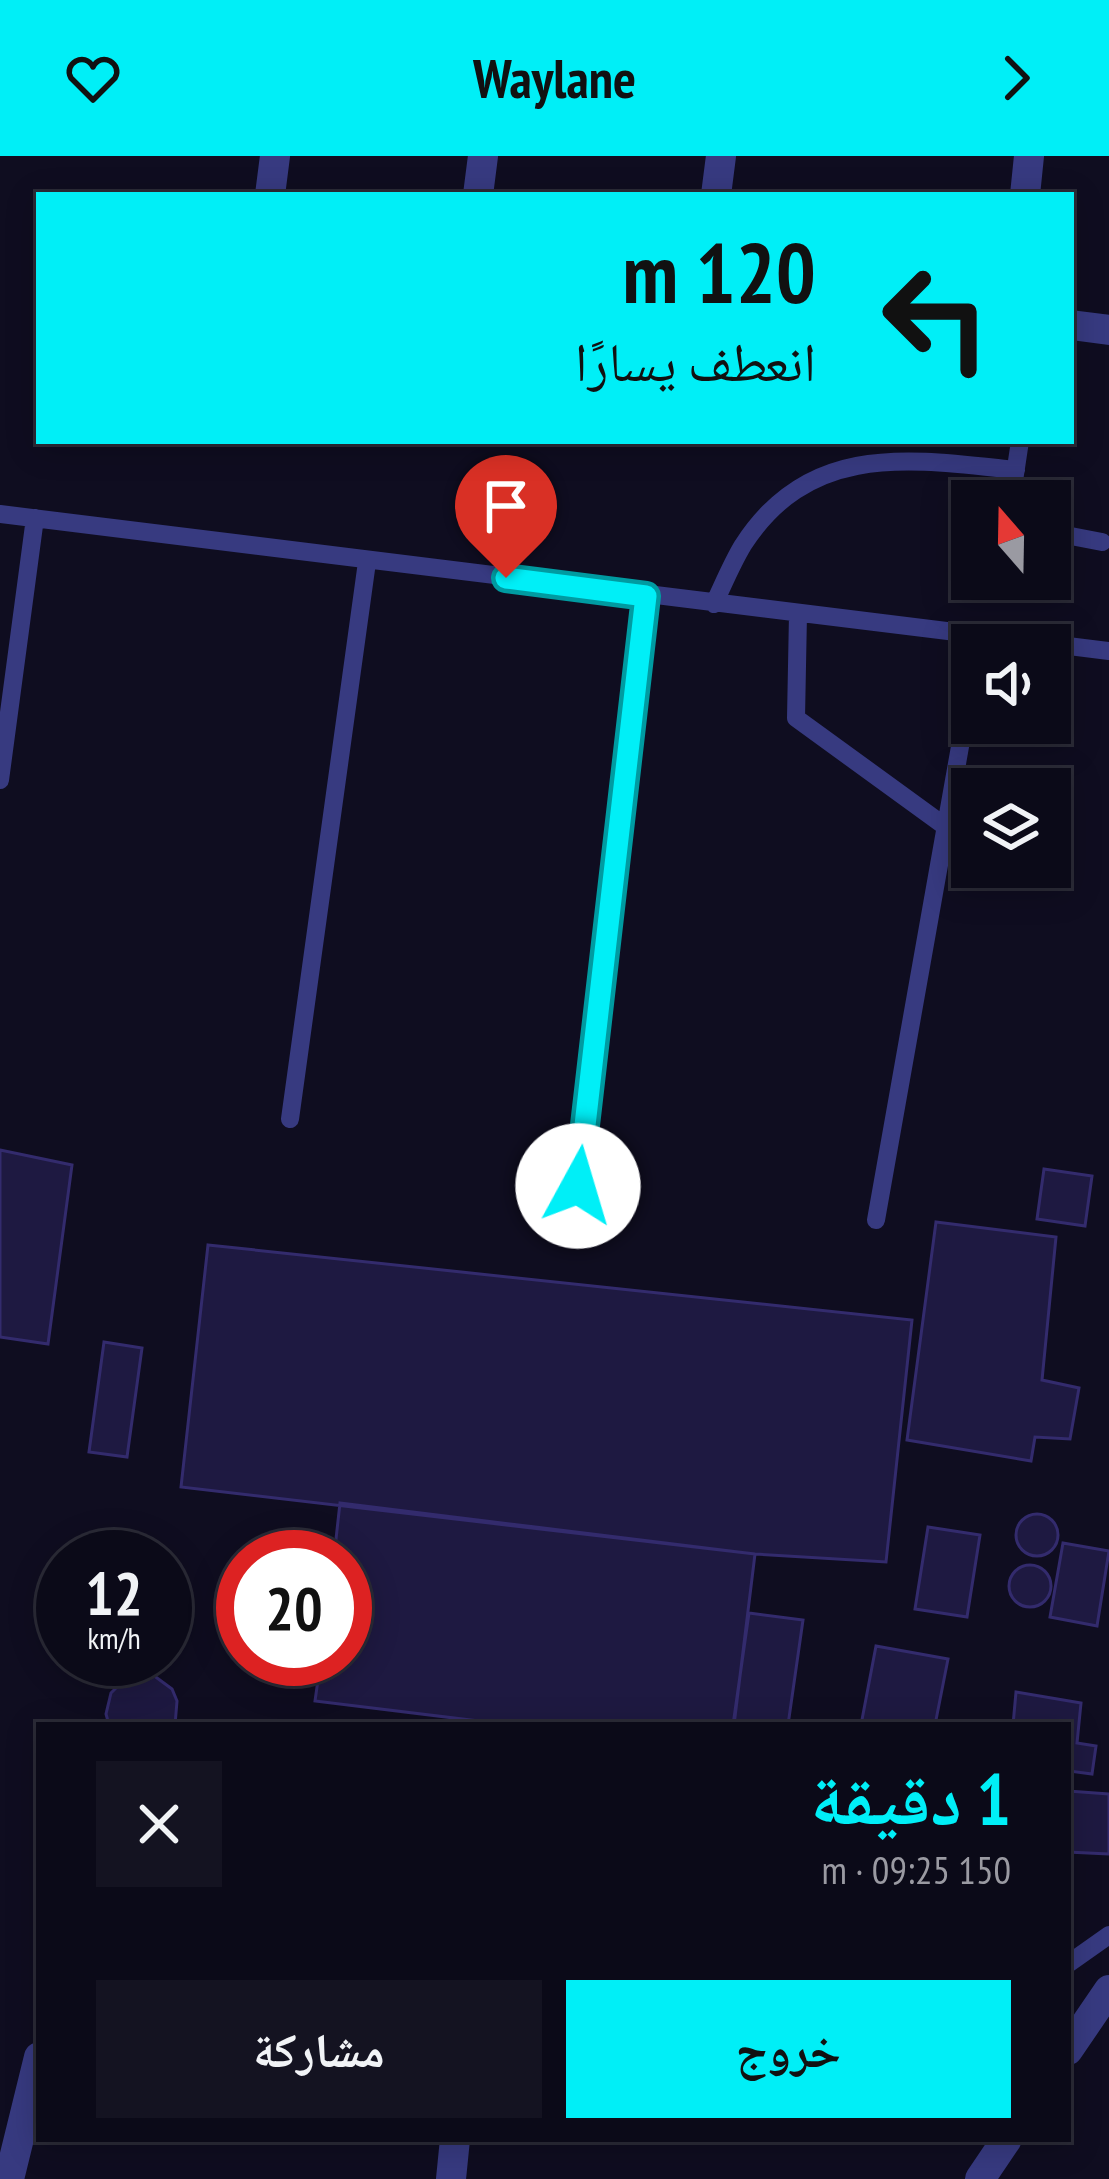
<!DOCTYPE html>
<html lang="ar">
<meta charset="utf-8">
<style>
body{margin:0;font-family:"PT Sans Narrow","Noto Naskh Arabic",sans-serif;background:#141321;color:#f1f3f6;direction:rtl;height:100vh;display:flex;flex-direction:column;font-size:45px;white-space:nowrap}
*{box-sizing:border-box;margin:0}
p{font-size:39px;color:#9a9aa2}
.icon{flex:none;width:66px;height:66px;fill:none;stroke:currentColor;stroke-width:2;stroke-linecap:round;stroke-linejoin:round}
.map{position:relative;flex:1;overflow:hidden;direction:ltr}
.sheet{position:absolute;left:36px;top:1566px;width:1035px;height:420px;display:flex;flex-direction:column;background:#0b0a18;border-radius:0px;box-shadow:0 6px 30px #0003,0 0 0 3px #2b2b37;direction:rtl}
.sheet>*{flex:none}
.hud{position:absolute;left:36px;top:36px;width:1038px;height:252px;border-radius:0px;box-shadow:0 6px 30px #0003,0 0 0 3px #2b2b37;direction:rtl;background:#00eff7;color:#111;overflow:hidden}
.needle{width:78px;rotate:340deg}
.controls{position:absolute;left:951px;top:324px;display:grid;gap:24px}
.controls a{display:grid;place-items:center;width:120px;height:120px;border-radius:0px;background:#0b0a18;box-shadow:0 6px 30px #0003,0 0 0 3px #2b2b37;font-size:60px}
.speed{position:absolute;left:36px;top:1374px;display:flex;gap:24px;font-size:60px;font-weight:700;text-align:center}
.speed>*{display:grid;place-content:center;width:156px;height:156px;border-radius:50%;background:#0b0a18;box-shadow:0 6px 30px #0003,0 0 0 3px #2b2b37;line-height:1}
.speed small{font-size:30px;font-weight:400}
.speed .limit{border:18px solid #d22;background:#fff;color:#111}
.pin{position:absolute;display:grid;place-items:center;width:102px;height:102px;color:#fff;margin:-123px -51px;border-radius:50% 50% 50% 0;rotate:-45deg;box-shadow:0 0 12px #0007}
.pin .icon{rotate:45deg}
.me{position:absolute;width:132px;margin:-66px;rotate:6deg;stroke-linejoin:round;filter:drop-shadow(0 0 9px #0008)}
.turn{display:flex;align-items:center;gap:42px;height:252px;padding:0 60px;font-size:54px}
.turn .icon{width:156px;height:156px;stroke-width:2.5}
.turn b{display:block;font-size:84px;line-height:102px}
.round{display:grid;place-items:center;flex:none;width:126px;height:126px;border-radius:0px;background:#141321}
.head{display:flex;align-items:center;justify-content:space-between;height:204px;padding:0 60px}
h1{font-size:72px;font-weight:700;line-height:90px;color:#00eff7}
.action{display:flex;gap:24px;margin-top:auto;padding:24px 60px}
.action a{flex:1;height:138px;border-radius:0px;background:#00eff7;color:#111;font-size:48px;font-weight:700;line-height:138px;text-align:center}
.action a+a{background:#141321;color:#f1f3f6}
header{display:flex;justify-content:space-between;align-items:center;height:156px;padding:0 60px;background:#00eff7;color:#111;font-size:54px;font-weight:700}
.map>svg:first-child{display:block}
.building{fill:#1e1941;stroke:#332b6d;stroke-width:3}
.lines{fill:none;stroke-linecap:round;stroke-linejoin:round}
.lane{stroke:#373a80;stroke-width:18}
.street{stroke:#373a80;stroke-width:30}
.route-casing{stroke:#009ba1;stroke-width:30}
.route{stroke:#00eff7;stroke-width:21}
</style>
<header><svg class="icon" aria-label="forward" viewBox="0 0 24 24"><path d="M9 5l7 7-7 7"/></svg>Waylane<svg class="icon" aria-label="heart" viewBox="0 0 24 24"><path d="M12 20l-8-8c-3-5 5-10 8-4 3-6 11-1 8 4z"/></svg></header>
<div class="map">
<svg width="1109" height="2023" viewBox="0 0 1109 2023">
<rect width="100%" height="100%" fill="#0f0d20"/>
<path class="building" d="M0,994L72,1009L48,1188L0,1181Z
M1044,1013L1092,1020L1085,1070L1037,1063Z
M936,1066L1056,1081L1042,1224L1079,1232L1070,1283L1035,1281L1031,1305L907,1284Z
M208,1089L912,1164L886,1406L755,1398L181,1331Z
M104,1186L142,1192L127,1301L89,1296Z
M340,1347L755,1398L734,1569H511L315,1545L321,1503H345V1401H334Z
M1016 1379a21 21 0 1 1 42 0a21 21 0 1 1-42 0Z
M928,1371L980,1379L967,1461L915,1453Z
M1063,1387L1109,1395L1097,1470L1050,1461Z
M97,1393L117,1401H73L85,1394Z
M1009 1430a21 21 0 1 1 42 0a21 21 0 1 1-42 0Z
M749,1457L803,1464L788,1569H733Z
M876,1490L948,1503L935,1569H861Z
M140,1518L153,1519L172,1533L177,1545L175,1569H109L106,1558L111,1537L128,1520Z
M1016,1536L1081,1547L1077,1587L1096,1590L1092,1618L1069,1615L1068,1569H1013Z
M1068,1635L1109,1638V1698L1068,1696Z"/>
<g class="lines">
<path class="lane" d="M1018,345L1014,325L1020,285
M0,358L1109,495
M1050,376L1102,386
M714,448C723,429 732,407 743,389C810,285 911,303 1016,314
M798,458L796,562L946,671
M0,624L35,362
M290,963L367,406
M578,1029L646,440
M876,1064L972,523
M1068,1808L1109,1779"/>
<path class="street" d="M270,39L275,0
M478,39L483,0
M716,39L721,0
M1025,39L1029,0
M1071,169L1109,174
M1068,1894L1109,1834
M9,2023L39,1901
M451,2023L455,1983
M980,2023L1007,1983"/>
</g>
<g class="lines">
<defs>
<path id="route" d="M506,422L646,440L578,1030"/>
</defs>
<use href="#route" class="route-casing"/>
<use href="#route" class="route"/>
</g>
</svg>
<div class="controls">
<a><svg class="needle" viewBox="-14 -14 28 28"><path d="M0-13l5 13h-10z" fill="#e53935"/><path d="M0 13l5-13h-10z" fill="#9a9aa2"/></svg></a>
<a><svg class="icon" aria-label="sound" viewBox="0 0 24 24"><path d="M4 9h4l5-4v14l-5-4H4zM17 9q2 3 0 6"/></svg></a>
<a><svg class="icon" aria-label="layers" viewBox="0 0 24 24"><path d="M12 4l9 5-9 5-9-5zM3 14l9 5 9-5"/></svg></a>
</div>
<div class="speed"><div>12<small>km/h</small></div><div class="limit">20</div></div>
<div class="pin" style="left:506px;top:422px;background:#d93025"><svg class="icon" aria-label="arrive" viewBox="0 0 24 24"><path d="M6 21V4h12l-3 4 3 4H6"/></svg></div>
<svg class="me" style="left:578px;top:1030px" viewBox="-20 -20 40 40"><circle r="19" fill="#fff"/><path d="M0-13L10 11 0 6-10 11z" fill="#00eff7"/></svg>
<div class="hud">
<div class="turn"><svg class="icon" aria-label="left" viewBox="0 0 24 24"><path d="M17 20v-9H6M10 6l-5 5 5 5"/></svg><div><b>120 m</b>انعطف يسارًا</div></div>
</div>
<section class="sheet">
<div class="head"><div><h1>1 دقيقة</h1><p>150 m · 09:25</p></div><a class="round"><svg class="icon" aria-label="close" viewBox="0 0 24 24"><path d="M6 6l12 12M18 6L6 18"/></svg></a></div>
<div class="action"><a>خروج</a><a>مشاركة</a></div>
</section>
</div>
